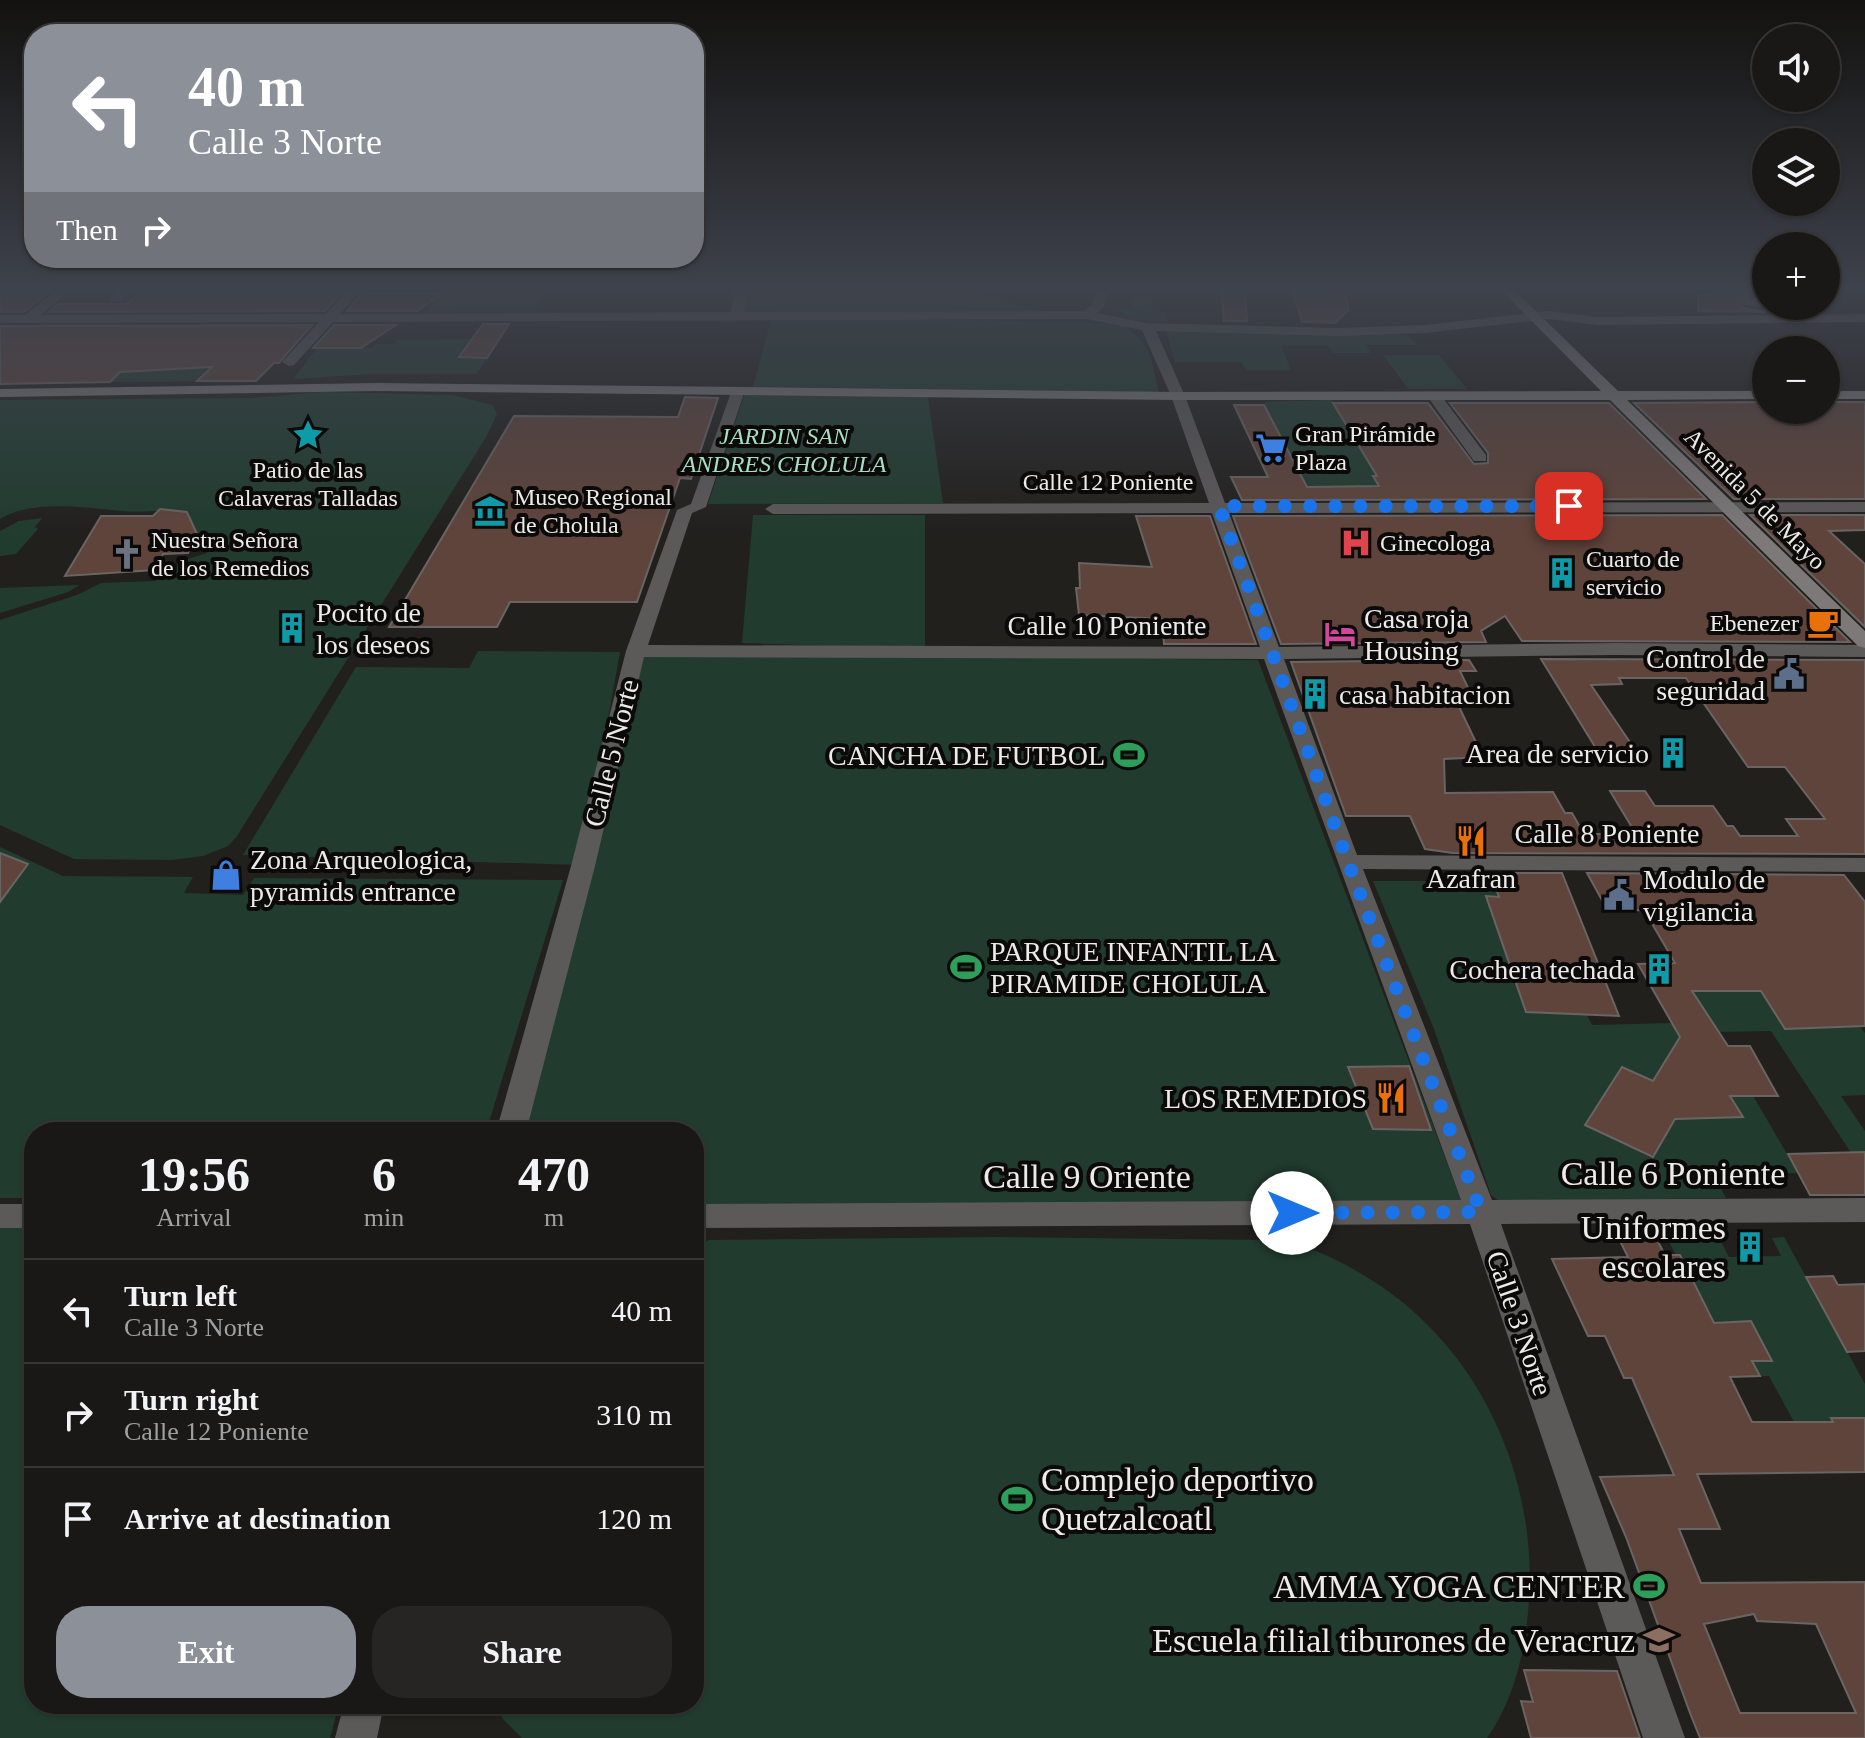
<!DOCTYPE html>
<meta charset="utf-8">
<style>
body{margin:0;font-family:"Times New Roman",serif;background:#272523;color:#f1f3f6;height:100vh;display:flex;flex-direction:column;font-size:30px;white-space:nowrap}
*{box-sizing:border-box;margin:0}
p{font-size:26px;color:#9fa0a1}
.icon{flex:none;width:44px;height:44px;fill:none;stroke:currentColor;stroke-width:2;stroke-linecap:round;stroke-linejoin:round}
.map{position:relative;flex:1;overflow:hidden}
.panel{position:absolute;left:24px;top:1122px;width:680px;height:592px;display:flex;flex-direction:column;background:#1a1816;border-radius:32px;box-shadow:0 2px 6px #0004,0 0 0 2px #383735}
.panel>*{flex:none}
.hud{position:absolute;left:24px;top:24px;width:680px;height:244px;border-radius:32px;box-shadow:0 2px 6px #0004,0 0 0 2px #383735;background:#8c9099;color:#fff;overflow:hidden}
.controls{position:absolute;left:1752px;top:24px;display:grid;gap:16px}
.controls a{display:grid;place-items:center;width:88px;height:88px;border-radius:50%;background:#1a1816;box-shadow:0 2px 6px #0004,0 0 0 2px #383735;font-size:40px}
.pin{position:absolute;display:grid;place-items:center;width:68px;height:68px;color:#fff;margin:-34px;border-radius:16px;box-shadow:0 4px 12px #0006}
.me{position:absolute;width:88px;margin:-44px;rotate:90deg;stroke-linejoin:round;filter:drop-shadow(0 0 6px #0008)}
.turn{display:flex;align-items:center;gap:28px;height:168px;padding:0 32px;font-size:36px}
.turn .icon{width:104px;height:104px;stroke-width:2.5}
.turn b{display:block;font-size:56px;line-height:68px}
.then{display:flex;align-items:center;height:76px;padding:0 32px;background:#0003;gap:16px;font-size:30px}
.eta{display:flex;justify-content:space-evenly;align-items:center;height:136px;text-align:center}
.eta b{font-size:48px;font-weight:700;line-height:56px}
.cta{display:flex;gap:16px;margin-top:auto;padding:16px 32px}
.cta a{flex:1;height:92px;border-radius:32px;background:#8c9099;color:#fff;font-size:32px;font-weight:700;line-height:92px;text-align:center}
.cta a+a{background:#272523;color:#f1f3f6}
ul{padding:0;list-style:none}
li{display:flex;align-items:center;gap:24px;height:104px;padding:0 32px;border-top:2px solid #383735}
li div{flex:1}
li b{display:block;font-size:30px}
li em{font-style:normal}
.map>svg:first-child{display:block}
.green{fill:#213c2f}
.building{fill:#5f443b;stroke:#6a6463;stroke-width:2;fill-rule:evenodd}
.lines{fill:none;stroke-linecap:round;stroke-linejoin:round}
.street{fill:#5c5959;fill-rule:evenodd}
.secondary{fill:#7d7979;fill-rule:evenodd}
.route{stroke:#1a73e8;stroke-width:14;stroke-dasharray:0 25.2}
.labels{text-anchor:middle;stroke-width:8;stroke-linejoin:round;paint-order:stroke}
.far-poi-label{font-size:24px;fill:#edebe9;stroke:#0b0a09;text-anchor:start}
.far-park-label{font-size:24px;font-style:italic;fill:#a6dfc3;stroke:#0b0a09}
.far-street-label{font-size:24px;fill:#edebe9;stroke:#0b0a09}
.poi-label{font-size:28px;fill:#edebe9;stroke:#0b0a09;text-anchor:start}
.street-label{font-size:28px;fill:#edebe9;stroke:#0b0a09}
.near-street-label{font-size:34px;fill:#edebe9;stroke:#0b0a09}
.near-poi-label{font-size:34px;fill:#edebe9;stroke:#0b0a09;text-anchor:end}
</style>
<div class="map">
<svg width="1865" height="1738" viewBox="0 0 1865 1738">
<rect width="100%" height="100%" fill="#22201d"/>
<path class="green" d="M446,290H724V293L545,294L534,310L425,312Z
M748,290H968L1040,311L742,313Z
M1132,297L1151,298V309L1167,313V322L1134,320L1114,308H1132Z
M772,317L1118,323C1152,342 1150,356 1159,392L753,387Z
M1166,331L1408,335L1417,345H1366L1371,353H1333L1327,346H1281L1291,370H1246L1242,362H1175Z
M471,339L459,357L487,358L477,374H371L293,379L322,342L336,348H371L375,344H394L398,340Z
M184,351L261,375L256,381L110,382L120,372Z
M1383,355H1439L1467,389H1408Z
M321,392L453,395L492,405L497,414L486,437L237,836L228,846L203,856L172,860L74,859L0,825V620L77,595L101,583L155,581L188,559L207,553L215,542L194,533L189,511C166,509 145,513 122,511C87,508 31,499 0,519V400L253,398Z
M745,393L928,397L943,503L708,504Z
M1332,400L1376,474L1373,476L1379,486L1349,488L1356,500L1314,499L1264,405L1265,402Z
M753,515H925V649L742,643Z
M42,518L35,527L38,529L16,554L0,556V531L19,521Z
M80,585L68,592L0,613V588Z
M478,651L620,652L582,865L243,855L356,667L469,668Z
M643,653L1258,660L1464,1208L694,1212V1132H515Z
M0,847L63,876L193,877L184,893L243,895L254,878L563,880L486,1132H34V1198H0Z
M1373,881H1528L1496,888L1499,897H1487L1527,1012L1587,1015L1592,1025L1712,1022L1692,991H1761L1785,1029L1860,1027L1865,1033V1095L1841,1096L1865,1131V1174L1771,1031L1716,1032L1798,1173L1713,1174L1726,1198L1499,1201L1491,1195L1434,1029Z
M0,1225H34V1704H339L330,1738H0Z
M997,1237L1263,1240C1302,1242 1332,1256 1365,1276C1477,1343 1537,1472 1529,1600C1526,1648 1515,1698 1487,1738H522L503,1719L495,1704H694V1245L709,1240Z
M1784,1237L1865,1384V1418L1831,1419L1850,1454H1834L1818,1422H1794L1769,1376H1760L1752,1361L1771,1360L1751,1321L1714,1323L1680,1256L1676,1255L1667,1238H1719L1729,1257L1781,1256L1772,1238Z"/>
<path class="building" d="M0,290H51L24,312H0Z
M143,290H344L325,311L49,312L58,304H126Z
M1221,290H1245L1247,321H1224Z
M1292,290H1343L1349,310L1335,323L1302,322Z
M362,293H443L417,311H347Z
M1733,294L1743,308L1766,312L1698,311V295Z
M483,324H509L487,358L459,357Z
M312,325L279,363H274L256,381H197L212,367L120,372L110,382L0,384V326Z
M334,325H396L361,348H313Z
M685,397L718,398L691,479L680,478L637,602H510L497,627H389L514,416L678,417Z
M1766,402V410H1826V402H1865V499H1734L1634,403Z
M1333,403H1428L1474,464L1488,463V453L1450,403H1609L1706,499L1242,500L1231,477H1268L1234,405H1264L1307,487L1379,486L1373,476H1377Z
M160,509L187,512L197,534L188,553L163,554L155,570L65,576L101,516H153Z
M1722,515L1850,642L1522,641L1505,616L1481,631L1486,642L1281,644L1233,516Z
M1750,515H1865V530L1829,531L1865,564V627Z
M1136,516H1210L1256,644H1164L1162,619L1079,615L1076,588H1080L1079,563L1152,567Z
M1541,659L1865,660V854L1453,853L1425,849L1410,816H1346L1291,662L1469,660L1476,671H1460L1471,694H1453L1483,757L1444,759L1445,793L1553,792L1565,813H1572L1584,834H1636L1610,791H1645L1655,806H1713L1727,826H1733L1740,836H1798L1786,819H1825L1785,767H1748L1686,678H1619L1622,684L1591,685L1634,748L1597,750Z
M0,853L28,864L0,902Z
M1490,873H1562L1619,1016L1526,1012L1486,896L1499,897Z
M1587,873L1844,875L1865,902V1026L1785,1029L1761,991H1692L1728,1046H1750L1778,1096H1730L1743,1117L1675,1119L1653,1157L1585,1125L1622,1067L1653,1081L1680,1037L1638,964L1675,963L1644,910L1608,911Z
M1409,1066L1431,1130L1373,1129L1348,1067Z
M1865,1152V1195H1810L1788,1154Z
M1655,1236L1665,1255H1680L1714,1323L1751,1321L1772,1361H1752L1760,1376L1730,1377L1752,1422H1833L1831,1418H1865V1472L1697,1474L1720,1529H1679L1701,1583L1865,1582V1738H1700L1690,1713L1626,1537L1600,1477L1674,1475L1632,1378H1624L1605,1336H1588L1552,1259L1628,1257L1618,1237ZM1754,1614L1757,1621L1816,1624L1856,1713H1740L1704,1624Z
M1833,1276L1838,1285L1865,1284V1351L1847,1352L1806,1277Z
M1524,1670L1617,1671L1640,1738H1531L1521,1701L1533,1702Z"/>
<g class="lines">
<path class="street" d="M56,290H70L41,315L326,314L348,290H361L340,314L731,312L735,290H747L744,312L1084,311L1092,304L1097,291L1117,290L1107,296L1104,306L1097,313L1147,323L1339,328L1425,325L1549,311L1597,317L1865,314V322L1597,325L1549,319L1425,333L1339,336L1156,331L1185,396L1225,503L1865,502V512L1229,513L1279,647L1615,643L1865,645V657L1615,655L1284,659L1357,855L1865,858V872L1363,869L1492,1200L1865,1198V1222L1501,1224L1685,1738H1643L1470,1224L694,1228V1204L1461,1200L1264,659L644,657L595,866L526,1132H496L571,866L626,651L677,510L691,504L733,387H743L745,390L706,507L692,513L648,645L1260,647L1212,513L773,514L765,509L773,504L1209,503L1171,396L1142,330L1087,319L333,322L294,365L289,366L282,362L319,322L0,323V315H25Z
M119,290H133L120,301H112L110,298Z
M1734,290H1746L1752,298L1766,299V306H1769L1766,307L1743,305Z
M1434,392L1439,393L1486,455V461H1474L1427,396Z
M0,1204H34V1228H0Z
M344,1704H384L377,1738H335Z"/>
<path class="secondary" d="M1501,290H1514L1618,391H1766V399L1627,400L1865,631V648L1858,646L1610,400H1178L376,391L0,397V389L376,383L1178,392L1601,391Z
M1826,391H1865V399H1826Z"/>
</g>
<linearGradient id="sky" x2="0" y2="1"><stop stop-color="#131210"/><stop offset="0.54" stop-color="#3e424c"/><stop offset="1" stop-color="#3e424c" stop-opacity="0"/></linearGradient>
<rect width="1865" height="534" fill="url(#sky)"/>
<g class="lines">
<path class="route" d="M1292,1213L1481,1212L1348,862L1219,506H1569"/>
</g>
<defs>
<symbol id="sight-bare" viewBox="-9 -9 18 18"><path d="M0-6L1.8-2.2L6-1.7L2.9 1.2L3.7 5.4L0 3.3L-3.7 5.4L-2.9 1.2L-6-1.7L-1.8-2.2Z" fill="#0f9aa8" stroke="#0b0a09" stroke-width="2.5" paint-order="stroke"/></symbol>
<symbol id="supermarket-bare" viewBox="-9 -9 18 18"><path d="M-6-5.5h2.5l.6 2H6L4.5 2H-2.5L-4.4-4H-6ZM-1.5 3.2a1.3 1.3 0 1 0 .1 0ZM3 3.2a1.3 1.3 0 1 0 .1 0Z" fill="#3f7fe0" stroke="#0b0a09" stroke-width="2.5" paint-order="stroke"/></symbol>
<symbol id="museum-bare" viewBox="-9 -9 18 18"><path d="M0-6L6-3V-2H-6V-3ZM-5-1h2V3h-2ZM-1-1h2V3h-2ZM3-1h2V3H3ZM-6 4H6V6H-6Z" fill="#0f9aa8" stroke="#0b0a09" stroke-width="2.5" paint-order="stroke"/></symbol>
<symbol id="hospital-bare" viewBox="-9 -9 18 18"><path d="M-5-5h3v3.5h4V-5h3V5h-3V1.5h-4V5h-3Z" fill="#e0444e" stroke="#0b0a09" stroke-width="2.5" paint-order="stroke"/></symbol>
<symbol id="church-bare" viewBox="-9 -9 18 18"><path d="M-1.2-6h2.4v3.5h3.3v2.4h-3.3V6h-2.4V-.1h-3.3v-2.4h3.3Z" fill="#6b7280" stroke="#0b0a09" stroke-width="2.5" paint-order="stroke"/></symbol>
<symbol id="building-bare" viewBox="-9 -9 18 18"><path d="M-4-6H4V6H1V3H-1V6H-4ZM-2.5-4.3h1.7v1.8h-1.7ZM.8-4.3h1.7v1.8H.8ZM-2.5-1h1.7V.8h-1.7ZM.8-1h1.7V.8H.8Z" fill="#0f9aa8" stroke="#0b0a09" stroke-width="2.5" paint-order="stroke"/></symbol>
<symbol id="cafe-bare" viewBox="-9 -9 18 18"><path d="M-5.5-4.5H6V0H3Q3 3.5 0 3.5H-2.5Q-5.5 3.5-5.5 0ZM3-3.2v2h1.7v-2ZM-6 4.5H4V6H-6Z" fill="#e8710a" stroke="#0b0a09" stroke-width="2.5" paint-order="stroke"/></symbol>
<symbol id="hotel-bare" viewBox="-9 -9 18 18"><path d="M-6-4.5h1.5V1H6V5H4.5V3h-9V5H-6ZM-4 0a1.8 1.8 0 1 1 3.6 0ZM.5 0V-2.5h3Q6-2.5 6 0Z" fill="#d1479c" stroke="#0b0a09" stroke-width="2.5" paint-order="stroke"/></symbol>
<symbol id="civic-bare" viewBox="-9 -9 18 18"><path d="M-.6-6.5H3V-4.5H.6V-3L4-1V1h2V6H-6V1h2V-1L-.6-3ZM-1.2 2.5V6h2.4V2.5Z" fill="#5c6f8a" stroke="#0b0a09" stroke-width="2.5" paint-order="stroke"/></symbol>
<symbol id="stadium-bare" viewBox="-9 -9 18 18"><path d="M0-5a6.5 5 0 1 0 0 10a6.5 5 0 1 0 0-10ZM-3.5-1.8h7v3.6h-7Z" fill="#2e9e5b" stroke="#0b0a09" stroke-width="2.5" paint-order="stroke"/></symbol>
<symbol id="restaurant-bare" viewBox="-9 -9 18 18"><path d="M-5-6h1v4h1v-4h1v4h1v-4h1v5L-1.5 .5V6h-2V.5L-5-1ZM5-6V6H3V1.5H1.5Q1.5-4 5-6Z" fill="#e8710a" stroke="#0b0a09" stroke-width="2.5" paint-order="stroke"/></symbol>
<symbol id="shop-bare" viewBox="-9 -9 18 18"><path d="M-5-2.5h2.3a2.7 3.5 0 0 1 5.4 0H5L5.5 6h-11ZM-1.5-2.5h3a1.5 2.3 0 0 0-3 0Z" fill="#3f7fe0" stroke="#0b0a09" stroke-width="2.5" paint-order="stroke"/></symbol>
<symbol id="school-bare" viewBox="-9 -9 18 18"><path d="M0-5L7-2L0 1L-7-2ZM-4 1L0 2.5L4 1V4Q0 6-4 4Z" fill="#8d6e63" stroke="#0b0a09" stroke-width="2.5" paint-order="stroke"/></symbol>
</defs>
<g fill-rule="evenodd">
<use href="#sight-bare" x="286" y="413" width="44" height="44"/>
<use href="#supermarket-bare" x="1249" y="426" width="44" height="44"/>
<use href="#museum-bare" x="468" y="489" width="44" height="44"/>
<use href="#hospital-bare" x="1334" y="521" width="44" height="44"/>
<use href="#church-bare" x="105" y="532" width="44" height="44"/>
<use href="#building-bare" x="1540" y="551" width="44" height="44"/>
<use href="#cafe-bare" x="1801" y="601" width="44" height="44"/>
<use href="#building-bare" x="270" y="606" width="44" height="44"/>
<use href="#hotel-bare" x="1318" y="612" width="44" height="44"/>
<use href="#civic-bare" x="1767" y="652" width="44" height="44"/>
<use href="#building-bare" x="1293" y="672" width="44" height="44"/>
<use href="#building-bare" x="1651" y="731" width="44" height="44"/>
<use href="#stadium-bare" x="1107" y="733" width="44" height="44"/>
<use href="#restaurant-bare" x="1449" y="819" width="44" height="44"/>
<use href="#shop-bare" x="204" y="853" width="44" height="44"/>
<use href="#civic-bare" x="1597" y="873" width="44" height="44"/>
<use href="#stadium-bare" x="944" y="945" width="44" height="44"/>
<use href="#building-bare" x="1637" y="947" width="44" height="44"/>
<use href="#restaurant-bare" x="1369" y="1076" width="44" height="44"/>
<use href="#building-bare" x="1728" y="1225" width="44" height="44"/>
<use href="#stadium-bare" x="995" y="1477" width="44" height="44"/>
<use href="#stadium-bare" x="1627" y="1564" width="44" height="44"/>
<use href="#school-bare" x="1637" y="1618" width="44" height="44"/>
</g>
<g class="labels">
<g class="far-poi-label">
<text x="1295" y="442">Gran Pirámide<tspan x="1295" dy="28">Plaza</tspan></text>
<text x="308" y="478" text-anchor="middle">Patio de las<tspan x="308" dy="28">Calaveras Talladas</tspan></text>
<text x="514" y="505">Museo Regional<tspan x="514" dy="28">de Cholula</tspan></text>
<text x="151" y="548">Nuestra Señora<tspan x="151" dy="28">de los Remedios</tspan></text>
<text x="1380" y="551">Ginecologa</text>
<text x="1586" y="567">Cuarto de<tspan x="1586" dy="28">servicio</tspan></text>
<text x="1799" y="631" text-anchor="end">Ebenezer</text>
</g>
<g class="far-park-label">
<text x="784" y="444">JARDIN SAN<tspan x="784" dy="28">ANDRES CHOLULA</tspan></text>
</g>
<g class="far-street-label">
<text x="1108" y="490">Calle 12 Poniente</text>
<text transform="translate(1755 499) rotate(45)" y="8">Avenida 5 de Mayo</text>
</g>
<g class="poi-label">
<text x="316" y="622">Pocito de<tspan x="316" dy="32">los deseos</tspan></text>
<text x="1364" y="628">Casa roja<tspan x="1364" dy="32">Housing</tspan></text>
<text x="1765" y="668" text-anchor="end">Control de<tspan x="1765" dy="32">seguridad</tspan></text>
<text x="1339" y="704">casa habitacion</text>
<text x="1649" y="763" text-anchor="end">Area de servicio</text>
<text x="1105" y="765" text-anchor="end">CANCHA DE FUTBOL</text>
<text x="250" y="869">Zona Arqueologica,<tspan x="250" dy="32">pyramids entrance</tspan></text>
<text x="1471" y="888" text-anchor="middle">Azafran</text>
<text x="1643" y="889">Modulo de<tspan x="1643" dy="32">vigilancia</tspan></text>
<text x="990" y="961">PARQUE INFANTIL LA<tspan x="990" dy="32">PIRAMIDE CHOLULA</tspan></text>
<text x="1635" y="979" text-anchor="end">Cochera techada</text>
<text x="1367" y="1108" text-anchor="end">LOS REMEDIOS</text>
</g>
<g class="street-label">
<text x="1107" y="635">Calle 10 Poniente</text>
<text transform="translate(611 753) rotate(-76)" y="10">Calle 5 Norte</text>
<text x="1607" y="843">Calle 8 Poniente</text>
<text transform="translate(1520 1323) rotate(71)" y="10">Calle 3 Norte</text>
</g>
<g class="near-street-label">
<text x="1673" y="1185">Calle 6 Poniente</text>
<text x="1087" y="1188">Calle 9 Oriente</text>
</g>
<g class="near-poi-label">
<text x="1726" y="1239">Uniformes<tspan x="1726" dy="39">escolares</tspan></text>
<text x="1041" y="1491" text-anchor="start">Complejo deportivo<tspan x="1041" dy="39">Quetzalcoatl</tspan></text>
<text x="1625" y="1598">AMMA YOGA CENTER</text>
<text x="1635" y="1652">Escuela filial tiburones de Veracruz</text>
</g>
</g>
</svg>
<div class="controls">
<a><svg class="icon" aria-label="sound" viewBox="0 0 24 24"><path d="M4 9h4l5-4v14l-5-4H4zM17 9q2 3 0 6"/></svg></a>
<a><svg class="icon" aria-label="layers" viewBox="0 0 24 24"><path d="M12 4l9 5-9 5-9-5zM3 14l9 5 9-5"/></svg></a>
<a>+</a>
<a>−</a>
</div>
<div class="pin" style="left:1569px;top:506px;background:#d93025"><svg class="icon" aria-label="arrive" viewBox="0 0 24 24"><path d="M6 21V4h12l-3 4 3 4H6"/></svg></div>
<svg class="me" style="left:1292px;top:1213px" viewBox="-20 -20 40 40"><circle r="19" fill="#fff"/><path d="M0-13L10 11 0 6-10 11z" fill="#1a73e8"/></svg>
<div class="hud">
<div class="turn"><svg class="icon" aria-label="left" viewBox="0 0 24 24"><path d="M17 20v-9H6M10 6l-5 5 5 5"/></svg><div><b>40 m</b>Calle 3 Norte</div></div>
<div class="then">Then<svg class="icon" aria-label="right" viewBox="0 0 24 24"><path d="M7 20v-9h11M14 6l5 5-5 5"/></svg></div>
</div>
<section class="panel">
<div class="eta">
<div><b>19:56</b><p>Arrival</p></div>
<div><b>6</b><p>min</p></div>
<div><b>470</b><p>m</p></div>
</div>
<ul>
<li><svg class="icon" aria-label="left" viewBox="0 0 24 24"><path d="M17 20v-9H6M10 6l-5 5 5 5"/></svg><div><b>Turn left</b><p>Calle 3 Norte</p></div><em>40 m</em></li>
<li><svg class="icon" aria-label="right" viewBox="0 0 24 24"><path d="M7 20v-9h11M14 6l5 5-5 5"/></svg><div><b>Turn right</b><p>Calle 12 Poniente</p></div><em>310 m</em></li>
<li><svg class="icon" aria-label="arrive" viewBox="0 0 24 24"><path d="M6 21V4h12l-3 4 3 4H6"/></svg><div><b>Arrive at destination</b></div><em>120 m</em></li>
</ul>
<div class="cta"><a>Exit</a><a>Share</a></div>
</section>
</div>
